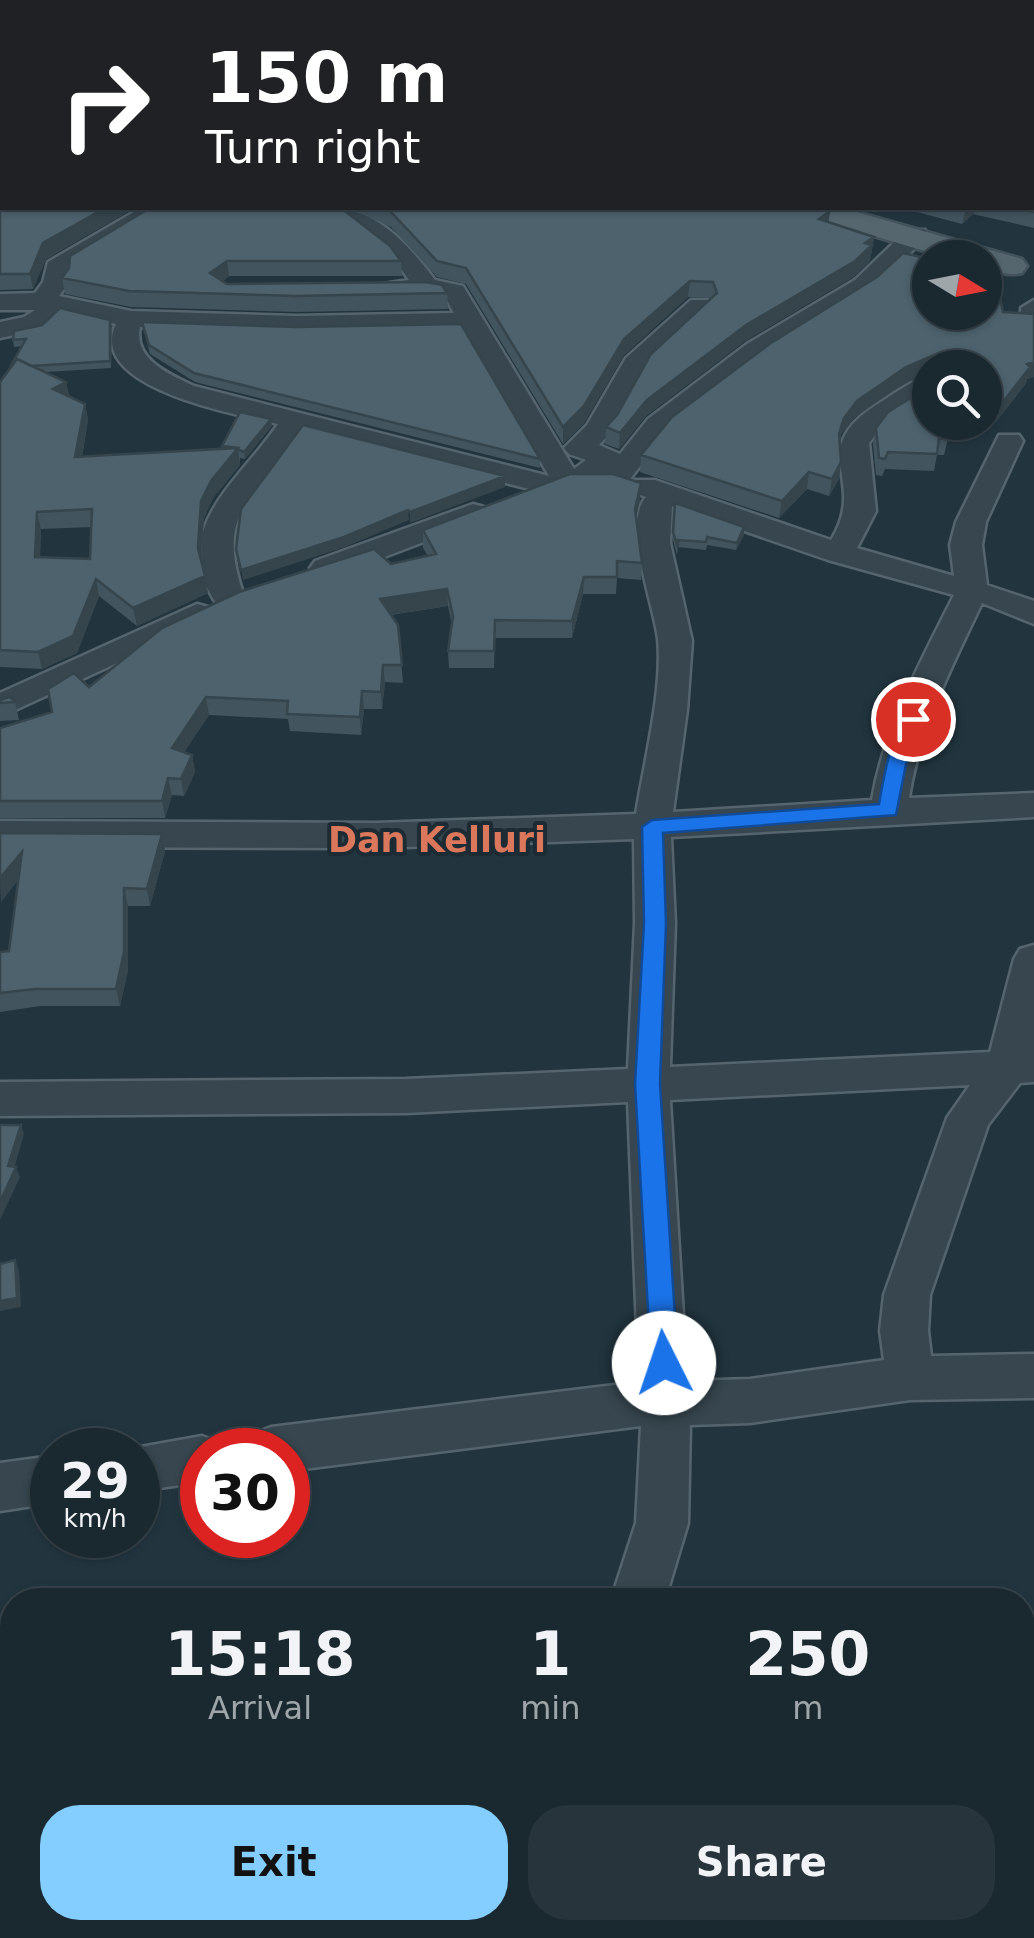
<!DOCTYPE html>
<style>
body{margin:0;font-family:"DejaVu Sans",sans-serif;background:#27343b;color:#f1f3f6;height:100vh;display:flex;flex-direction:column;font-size:38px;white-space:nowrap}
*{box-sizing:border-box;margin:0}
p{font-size:32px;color:#9fa6aa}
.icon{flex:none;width:55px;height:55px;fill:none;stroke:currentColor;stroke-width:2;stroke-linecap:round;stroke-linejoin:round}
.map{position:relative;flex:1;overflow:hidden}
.panel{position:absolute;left:0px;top:1588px;width:1035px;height:352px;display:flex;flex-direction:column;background:#1a282f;border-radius:40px 40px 0 0;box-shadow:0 2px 8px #0004,0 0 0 2px #38444b}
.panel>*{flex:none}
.top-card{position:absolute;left:0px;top:0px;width:1035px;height:210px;box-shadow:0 2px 8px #0004,0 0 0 2px #38444b;background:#202124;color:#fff;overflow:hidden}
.needle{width:65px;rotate:100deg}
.fabs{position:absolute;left:912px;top:240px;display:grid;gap:20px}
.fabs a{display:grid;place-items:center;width:90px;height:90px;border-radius:50%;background:#1a282f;box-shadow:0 2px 8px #0004,0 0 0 2px #38444b;font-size:50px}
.speed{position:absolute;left:30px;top:1428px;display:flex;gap:20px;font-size:50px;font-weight:700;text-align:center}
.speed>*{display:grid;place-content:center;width:130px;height:130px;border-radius:50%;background:#1a282f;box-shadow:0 2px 8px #0004,0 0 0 2px #38444b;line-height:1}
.speed small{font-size:25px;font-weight:400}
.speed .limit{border:15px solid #d22;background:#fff;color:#111}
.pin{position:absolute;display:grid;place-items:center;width:85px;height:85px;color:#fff;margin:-42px;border:5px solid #fff;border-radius:50%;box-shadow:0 2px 10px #0007}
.me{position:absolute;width:110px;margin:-55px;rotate:356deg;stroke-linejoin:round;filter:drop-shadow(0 0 8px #0008)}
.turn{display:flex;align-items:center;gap:35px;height:210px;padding:0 40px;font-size:45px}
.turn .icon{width:130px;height:130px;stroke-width:2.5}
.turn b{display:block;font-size:70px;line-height:85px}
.eta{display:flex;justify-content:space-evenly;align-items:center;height:170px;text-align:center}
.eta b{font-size:60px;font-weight:700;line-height:70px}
.action{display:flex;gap:20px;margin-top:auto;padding:20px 40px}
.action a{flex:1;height:115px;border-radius:40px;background:#83cefe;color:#111;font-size:40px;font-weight:700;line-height:115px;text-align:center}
.action a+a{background:#27343b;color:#f1f3f6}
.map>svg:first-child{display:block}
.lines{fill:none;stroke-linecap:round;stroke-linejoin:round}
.minor-casing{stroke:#55646d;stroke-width:5}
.major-casing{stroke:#43525b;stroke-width:5}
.minor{fill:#37464f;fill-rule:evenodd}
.major{fill:#55666f;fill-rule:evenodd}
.wall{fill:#42545e;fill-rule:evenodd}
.shaded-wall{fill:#36454c}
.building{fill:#4d626d;stroke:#36454c;stroke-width:2.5;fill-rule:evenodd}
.route{fill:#1a73e8;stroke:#114b97;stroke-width:2.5}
.labels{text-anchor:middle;stroke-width:8;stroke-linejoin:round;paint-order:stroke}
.district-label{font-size:35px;font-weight:bold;fill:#db785c;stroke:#1c2b34}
</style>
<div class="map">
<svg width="1034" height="1938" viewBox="0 0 1034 1938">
<rect width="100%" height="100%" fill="#22353f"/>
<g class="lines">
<defs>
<path id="minor" d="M141,208H169L69,270V282L59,296L131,311L297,316L454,313L445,297L383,294L379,289L383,284L409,280L394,259L328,208C373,205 409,245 435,280L463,286L574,469L586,460L569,454L564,448L587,425L626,358L691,300H709L713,306L647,368L613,430L599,445L620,454L648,419L747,344L855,280L907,230H925L928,235L873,290L767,356L668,431L626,484H606L602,476L590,485H559L545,493L302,431C257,500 212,507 245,599L240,606H218C165,530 240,481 278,424C240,415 85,388 116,324L60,311L43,329L0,338V322L24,317L35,310H0V294L35,293L43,282L48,262ZM140,327L297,332L463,329L549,476L194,386C169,374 133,359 140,327Z
M1034,300V328L1021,320V308Z
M930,376V396L883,426L869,443L876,511L857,548L954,576L950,545L956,522L999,435H1019L1023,441L986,522L982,545L987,585L1034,601V624L982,603C952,666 919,730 909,798L1034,793V817L671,837L675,923L670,1067L990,1052L1014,959L1020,949L1034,945V1082L1020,1083L988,1125L930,1295L928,1331L931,1356L1034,1354V1398L910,1400L750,1423L690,1425L688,1523L665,1600H611L636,1523L641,1426L288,1471V1450H246L253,1434L271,1427L639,1382L628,1102L406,1113L0,1116V1082L406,1079L628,1069L635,923L634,839L376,848L0,847V821L376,823L636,814C644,763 663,689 658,639C654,604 622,524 646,497L633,492L629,486L633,480H655L831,540C870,478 801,451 881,402C896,392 913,380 930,376ZM672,506L828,560L954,595C921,661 884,728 872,800L673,812L687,710L692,641L670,543ZM970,1085L947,1118L884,1295L880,1331L884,1360L750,1379L687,1381L670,1100Z
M473,504L484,507L488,513L484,519L337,575H315L310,568L315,561Z
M197,604L208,607L213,614L208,621L0,717V693Z
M202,1436L220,1443L223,1450H202V1482L138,1491V1450H124Z
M52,1456V1503L0,1511V1463Z
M0,1749L12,1754V1811L0,1807Z
M1034,1785V1843L1022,1845V1787Z
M192,1928H254L250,1938H188Z
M457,1928H520L516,1938H453Z"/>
<path id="major" d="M8,0H42L43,2H10Z
M2,65V82L0,83V66Z
M796,208H842L1022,259L1027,266L1022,273C1008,276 998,272 985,268V258H948L800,214Z"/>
</defs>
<use href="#minor" class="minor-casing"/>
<use href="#major" class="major-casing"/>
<use href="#minor" class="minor"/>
<use href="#major" class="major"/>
</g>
<path class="wall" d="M33,0H1034V228L973,214L962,224L902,208H1032V2H33Z
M0,160L2,208H134L46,259L33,289L0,290Z
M150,208L401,261L402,276H229L223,281L227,284L447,293L448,309L297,312L131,307L65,294L62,278Z
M350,208H818L830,211L828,222L874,237L870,261L853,277L745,341L646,416L619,449L605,444L606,427L711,298L688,297L624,355L584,423L563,444L466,284L437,277L391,227Z
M930,312L1034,314V377L1027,379L1026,383L996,422L985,421V368H930V373L903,384L855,417L841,434L840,441L841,462L839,479L829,496L807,489L779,518L640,472L641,455Z
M142,322L296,327L540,459V468L195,382L150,354Z
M112,327L111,368L46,372L66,382L69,396L85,404L88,420L82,457L222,449V446L272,426L245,459L240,458V465L213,498L204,518L201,559L208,593L137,626L99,596L77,653L42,669L0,667V382L10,369L22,346L14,347L13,340ZM92,527L90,559L40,557L41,529Z
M876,428L946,434L948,439L944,455H937L934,471L885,469L882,476L876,475L873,444Z
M641,483L640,500L636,517L642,563L641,580L617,578L616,594H583L572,638H495L494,668H449L448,651L452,625L448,606L391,615L398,625L403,683L385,682L382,709H364L361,735L290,731L288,719L209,715L184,752L192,755L195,772L184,796L172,795L165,818H0V728L52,712L89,687L391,564L428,556L423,548V530Z
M675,503L744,527V535L736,550L707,545L706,550L678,547L677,555L673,540Z
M0,700L15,702L19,720L0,721Z
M0,833L162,834L165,851L150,906H128V970L120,1006H40L0,1012V952L9,951L18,880L1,902Z"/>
<path class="shaded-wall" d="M105,208H134L46,259L33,289L30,274L43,243Z
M966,208H974L973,214L962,224Z
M830,211L828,226L819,219Z
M874,237L870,261L853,277L745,341L646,416L619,449L620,433L647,400L746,325Z
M227,261L229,276L212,289L210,273Z
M690,281L688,297L624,355L584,423L563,444V427L624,339Z
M932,356L929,372L903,384L855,417L841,434L837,451L844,418L857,401L906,367Z
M1034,362V377L1027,379L1026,383L996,422L1000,406L1027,364Z
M66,382L70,398L53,389Z
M85,404L88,420L79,474L75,457Z
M991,404L987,420L985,421V405Z
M271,419L272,426L245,459L244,452Z
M940,422H980L937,437Z
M238,448L240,465L213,498L204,518L200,565L198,548L201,501L211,481Z
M841,462L839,479L829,496L832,479Z
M809,472L807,489L779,518L782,501Z
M505,476V487L410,523V512Z
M641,483L640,500L634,526L635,509Z
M408,510L409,520L345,547L243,580L241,570Z
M37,512L41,529L39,574L35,557Z
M744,527V535L736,550L737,543Z
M205,576L208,593L137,626L133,608Z
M584,577L583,594L572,638V621Z
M96,579L99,596L77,653L42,669L38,652Z
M447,589L448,606L381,616L380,599Z
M383,665L385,682L382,709L381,692Z
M362,691L364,709L361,735L360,717Z
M206,697L209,715L175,766L172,748Z
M192,755L195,772L184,796L181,779Z
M168,778L172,795L165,818L162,801Z
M162,834L165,851L150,906L147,889Z
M22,852L26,870L1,902L0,878Z
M124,888L128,906V970L120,1006L116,989Z
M21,1125L24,1134L12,1176L8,1166Z
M16,1167L20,1177L0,1220V1202Z
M15,1260L19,1270L21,1307L0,1311V1301Z"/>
<path class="building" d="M49,0H1034V25L1032,26V2H55Z
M0,4L2,5V42L0,43Z
M1032,32L1034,38V212L1016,208H1032Z
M2,159V208H105L43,243L30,274H0V160Z
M150,208H341L390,246L401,261H227L210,273L227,284L425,282L442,285L447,293L296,296L129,291L62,278L69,268L70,256Z
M382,208H818L830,211L819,219L874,237L865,243L872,245L855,261L746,325L647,400L620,433L606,427L617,415L651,354L717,293L713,282L690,281L624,339L584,406L563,427L466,268L437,261L390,211Z
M903,253L930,259V312H985V273L995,274L1003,312L1034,314V362L1027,364L1030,367L1000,406L991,404L985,405V368H936L937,360L932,356L906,367L857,401L844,418L839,434L841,462L832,479L809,472L782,501L641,455L672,417L771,343L877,277Z
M60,308L110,320V361L31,366L17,359L10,367L26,339L13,340L14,331L42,325Z
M142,322L296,327L461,324L540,459L194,373L149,345Z
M17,359L66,382L53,389L85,404L75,457L238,448L211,481L201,501L198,548L205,576L133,608L96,579L73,636L38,652L0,650V382ZM92,509L90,559L35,557L37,512Z
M930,386V422H942L948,439L939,438L937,454L888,452L885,459L879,458L876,428L888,412Z
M240,412L271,419L244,452L239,450L238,448L222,446Z
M303,425L505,476L410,512L408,510L344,537L241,570L236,549L241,509Z
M570,474H613L641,483L635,509L642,563L617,561V577H584L572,621L495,620L494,651H448L453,616L447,589L380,599L398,625L402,665H383L381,692L362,691L360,717L287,714L288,701L206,697L172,748L192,755L181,779L168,778L162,801H0V728L52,712L48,689L74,673L89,687L162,628L239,592L374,549L391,564L436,554L423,530Z
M675,503L744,527L737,543L707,537L706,542L678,540V548L673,532Z
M10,697L15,702L0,703V700Z
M0,833L162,834L147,889L124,888V952L116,989H35L0,993V952L9,951L22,852L0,878Z
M0,1125H21L8,1166L16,1167L0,1202Z
M15,1260L17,1298L0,1301V1264Z"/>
<path class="route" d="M913,713L923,719L906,764L896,815L663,833L666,923L660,1084L678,1363L674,1371L664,1375L655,1371L651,1363L635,1084L644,923L642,827L652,820L879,804C883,782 892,721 913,713Z"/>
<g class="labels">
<g class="district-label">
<text x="437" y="852">Dan Kelluri</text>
</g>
</g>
</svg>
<div class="fabs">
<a><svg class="needle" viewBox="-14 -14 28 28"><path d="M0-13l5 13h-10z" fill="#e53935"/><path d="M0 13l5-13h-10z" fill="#9fa6aa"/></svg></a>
<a><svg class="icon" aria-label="search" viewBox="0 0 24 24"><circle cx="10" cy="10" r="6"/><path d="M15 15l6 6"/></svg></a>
</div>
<div class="speed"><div>29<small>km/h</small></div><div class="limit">30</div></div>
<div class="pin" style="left:913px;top:719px;background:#d93025"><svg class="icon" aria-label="arrive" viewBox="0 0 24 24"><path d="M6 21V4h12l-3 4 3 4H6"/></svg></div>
<svg class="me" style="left:664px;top:1363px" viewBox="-20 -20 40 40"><circle r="19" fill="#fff"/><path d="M0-13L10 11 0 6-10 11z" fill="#1a73e8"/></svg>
<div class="top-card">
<div class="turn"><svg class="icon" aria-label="right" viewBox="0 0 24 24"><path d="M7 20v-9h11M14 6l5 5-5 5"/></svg><div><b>150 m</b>Turn right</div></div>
</div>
<section class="panel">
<div class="eta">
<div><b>15:18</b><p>Arrival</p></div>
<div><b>1</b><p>min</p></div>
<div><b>250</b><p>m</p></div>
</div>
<div class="action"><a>Exit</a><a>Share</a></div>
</section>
</div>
